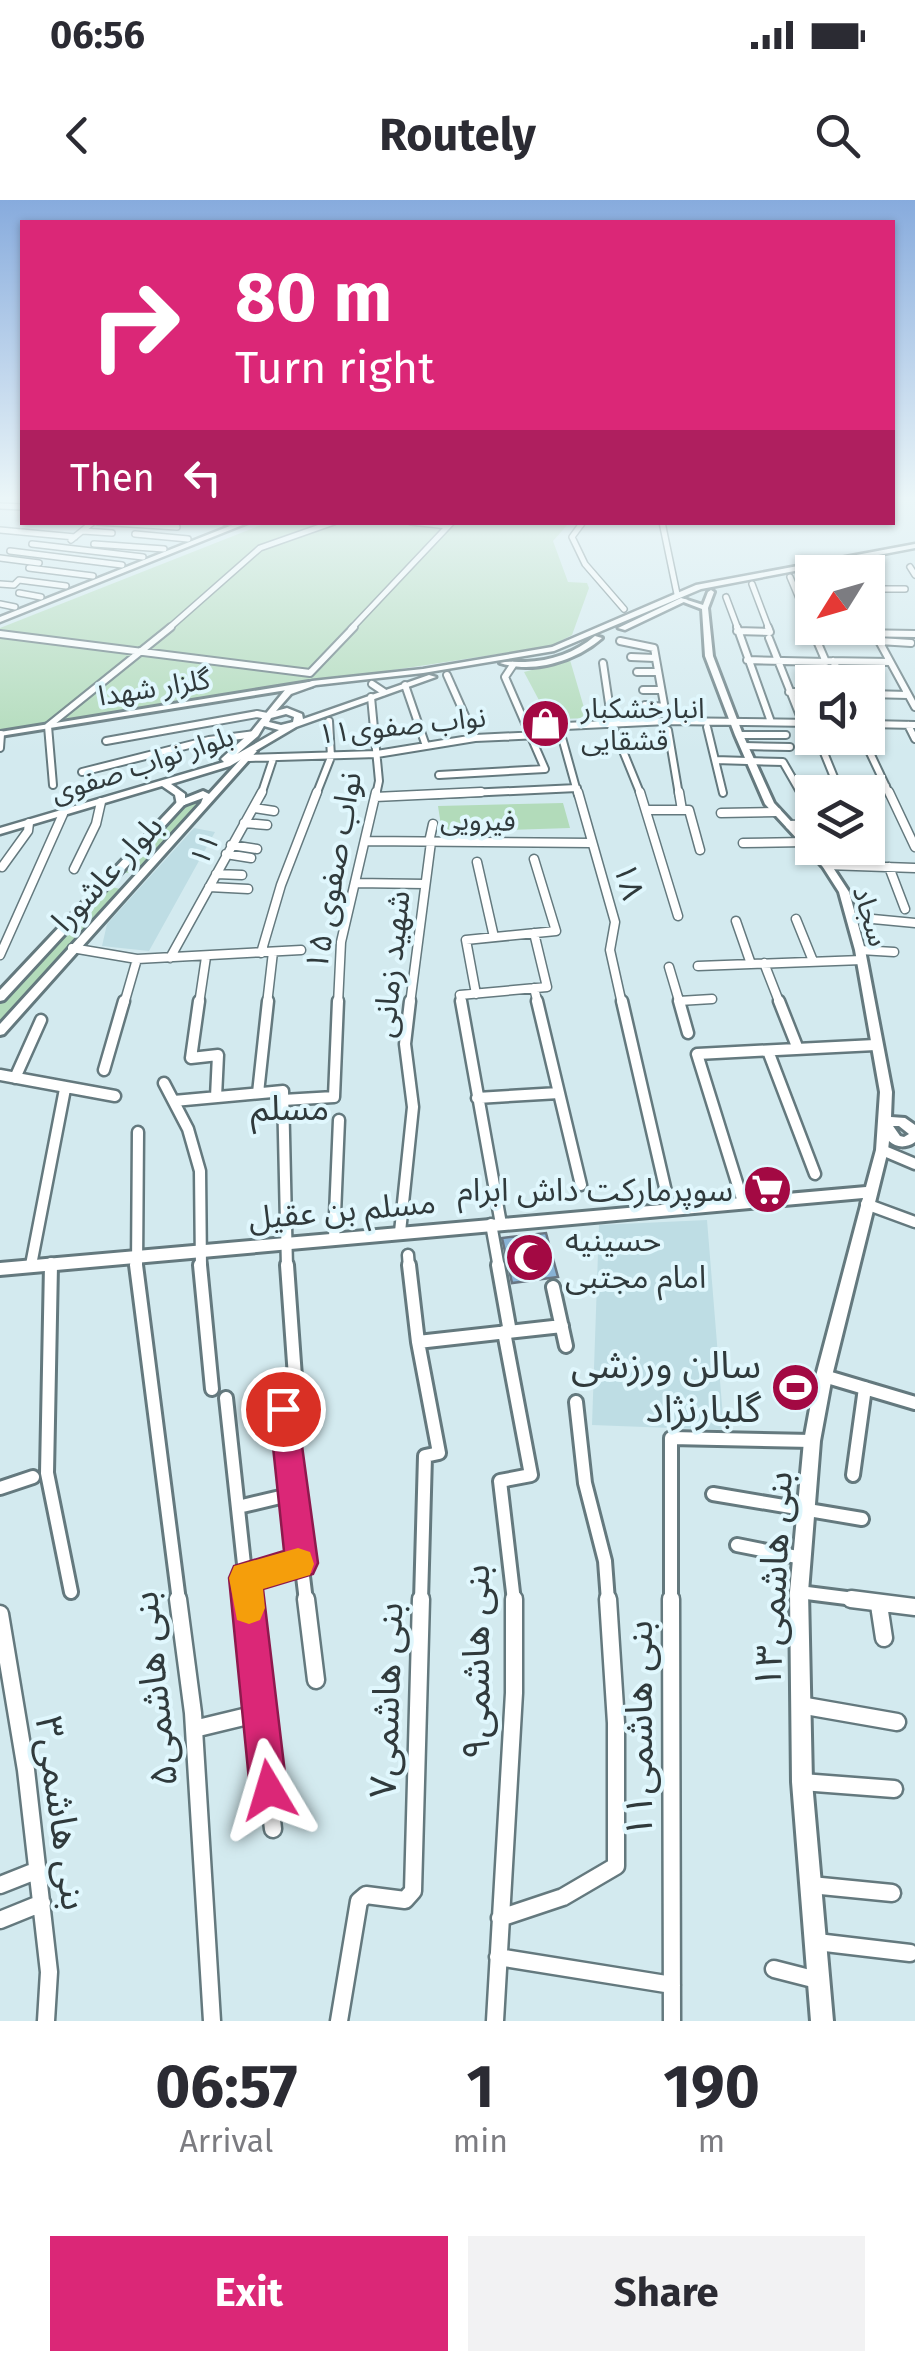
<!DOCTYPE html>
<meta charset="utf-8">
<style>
body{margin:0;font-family:"Fira Sans","Noto Sans Arabic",sans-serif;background:#f2f2f3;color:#2b2b33;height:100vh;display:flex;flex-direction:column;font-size:38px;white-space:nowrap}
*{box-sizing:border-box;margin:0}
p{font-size:32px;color:#7c7c81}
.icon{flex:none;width:55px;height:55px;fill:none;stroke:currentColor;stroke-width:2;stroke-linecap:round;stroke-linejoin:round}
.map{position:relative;height:1821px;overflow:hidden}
.drawer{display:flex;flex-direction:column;background:#fff;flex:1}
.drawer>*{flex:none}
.hud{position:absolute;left:20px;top:20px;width:875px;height:305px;border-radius:0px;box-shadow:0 2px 8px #0004;background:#db2777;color:#fff;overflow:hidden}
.needle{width:65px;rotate:233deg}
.controls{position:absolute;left:795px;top:355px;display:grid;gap:20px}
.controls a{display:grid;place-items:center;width:90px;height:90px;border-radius:0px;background:#fff;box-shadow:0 2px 8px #0004;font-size:50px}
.pin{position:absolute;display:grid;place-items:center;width:85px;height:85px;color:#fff;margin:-42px;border:5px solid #fff;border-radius:50%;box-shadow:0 2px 10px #0007}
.me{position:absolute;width:110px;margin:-55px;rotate:353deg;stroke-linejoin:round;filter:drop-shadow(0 0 8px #0008)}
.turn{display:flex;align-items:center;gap:35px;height:210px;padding:0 50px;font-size:45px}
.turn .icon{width:130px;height:130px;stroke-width:2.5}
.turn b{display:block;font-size:70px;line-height:85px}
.then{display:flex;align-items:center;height:95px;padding:0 50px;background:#0003;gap:20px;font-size:38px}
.eta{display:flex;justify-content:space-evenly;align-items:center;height:170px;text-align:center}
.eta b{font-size:60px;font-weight:700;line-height:70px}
.button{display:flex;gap:20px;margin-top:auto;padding:20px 50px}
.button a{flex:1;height:115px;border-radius:0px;background:#db2777;color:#fff;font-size:40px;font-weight:700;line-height:115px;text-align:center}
.button a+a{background:#f2f2f3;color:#2b2b33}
.status{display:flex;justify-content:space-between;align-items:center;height:70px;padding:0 50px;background:#fff;direction:ltr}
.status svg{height:28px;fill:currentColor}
header{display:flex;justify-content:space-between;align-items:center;height:130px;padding:0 50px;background:#fff;font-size:45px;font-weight:700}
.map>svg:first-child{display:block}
.built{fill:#bedde4}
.green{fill:#b2dbba}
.building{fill:#88b2d5;stroke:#687682;stroke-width:2.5}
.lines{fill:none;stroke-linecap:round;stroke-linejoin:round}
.minor-far5-casing{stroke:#64797e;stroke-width:8}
.minor-far4-casing{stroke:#64797e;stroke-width:10}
.minor-far3-casing{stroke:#64797e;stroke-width:11}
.minor-far2-casing{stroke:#64797e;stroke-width:15}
.minor-far1-casing{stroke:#64797e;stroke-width:18}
.minor-casing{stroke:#64797e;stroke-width:21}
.tertiary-casing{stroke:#64797e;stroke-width:6}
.secondary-casing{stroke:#64797e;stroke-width:5}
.minor-far5{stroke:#fff;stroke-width:5}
.minor-far4{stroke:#fff;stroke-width:6}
.minor-far3{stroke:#fff;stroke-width:8}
.minor-far2{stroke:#fff;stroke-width:10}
.minor-far1{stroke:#fff;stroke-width:12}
.minor{stroke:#fff;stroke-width:16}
.tertiary{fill:#fff;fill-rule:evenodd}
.secondary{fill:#fff;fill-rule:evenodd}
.route{fill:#db2777;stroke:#8e194d;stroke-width:2.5}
.slow{fill:#f59e0b}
.labels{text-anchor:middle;stroke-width:8;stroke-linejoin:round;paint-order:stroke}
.far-street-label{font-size:28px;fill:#303a3c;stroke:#e0f7fd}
.far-poi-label{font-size:28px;fill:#303a3c;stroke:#e0f7fd;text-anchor:start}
.street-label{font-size:32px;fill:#303a3c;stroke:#e0f7fd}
.poi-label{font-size:32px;fill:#303a3c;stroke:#e0f7fd;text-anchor:end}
.neighbourhood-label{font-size:35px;fill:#303a3c;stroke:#e0f7fd}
.near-poi-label{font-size:38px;fill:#303a3c;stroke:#e0f7fd;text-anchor:end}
.near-street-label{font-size:38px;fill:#303a3c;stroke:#e0f7fd}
</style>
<div class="status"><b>06:56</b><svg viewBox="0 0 49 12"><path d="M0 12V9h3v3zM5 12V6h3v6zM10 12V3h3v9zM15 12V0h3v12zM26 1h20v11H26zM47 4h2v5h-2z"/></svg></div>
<header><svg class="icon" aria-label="back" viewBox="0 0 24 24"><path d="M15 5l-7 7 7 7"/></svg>Routely<svg class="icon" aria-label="search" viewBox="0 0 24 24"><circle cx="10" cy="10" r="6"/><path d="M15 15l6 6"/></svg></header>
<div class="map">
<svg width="915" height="1821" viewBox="0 0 915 1821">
<rect width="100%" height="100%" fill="#d3eaef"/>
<path class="built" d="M194,628L215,632L149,751L102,746L107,724Z
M707,1020L724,1230L592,1225L599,1025Z"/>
<path class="green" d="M266,323H569L553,341L568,382L587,383L589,388L572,435L551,446L0,530V428Z
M570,460L587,518L535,520L541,504L524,472Z
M202,597V602L135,672L124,673L181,608L189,600Z
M563,603L570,628L442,632L438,606Z
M108,686L120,689L0,821V804Z"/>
<path class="building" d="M546,1033L558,1077L512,1083L502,1038Z"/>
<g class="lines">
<defs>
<path id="minor-far5" d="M0,306L22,307
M98,322L177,327
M225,322L230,323
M411,322L448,326
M583,322L572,337L585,364L624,409
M662,322L677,394
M0,330L75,337
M83,331L112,333
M135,334L188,339
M71,340L93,322
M32,344L143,357
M94,344L164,349
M10,351L122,365
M0,358L39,363
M863,362L880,389
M910,367L915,375
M29,368L93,376
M790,377L812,429
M0,384L14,385L19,380L66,386
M752,384L769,429
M868,389H905
M19,393L41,397
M726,397L738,429
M0,404L15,407
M168,429L260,348L334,322
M351,429L452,322"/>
<path id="minor-far4" d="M737,427L771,522
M852,428L855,433L915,434
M737,431L770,432L768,427
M0,434L310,473L354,427
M769,438L800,516
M620,441L654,448L667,521
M911,443L879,441L915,507
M631,457L655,458
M747,460L826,462L811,427
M826,461L890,462
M833,461L844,482
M603,463L612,524L641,595
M637,472H658
M447,475L475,538
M372,484L384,492
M405,485L426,546
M643,490H661
M789,492H812
M868,494L908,495
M371,497L379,581L376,595
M645,505L664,507
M868,524L915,525
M908,525L915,539
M707,527L723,593
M668,530L679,595
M534,534L545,527L667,521L812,523
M739,535H786
M818,538L840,592
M863,538L890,595
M106,541L257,514L267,516
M744,546L790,547
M0,548L1,534
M249,558L377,554L475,538L561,534L578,595
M715,560L783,562L802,595
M82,572L209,540L255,534
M439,575L545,569L505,477L513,465
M53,585L48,526L171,427
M837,585L886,586
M261,595L273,559
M316,595L331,557L329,521
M425,595L577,588"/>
<path id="minor-far3" d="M578,592L615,722L610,750L622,804
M640,592L678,716
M679,592L682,610
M801,592L805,600
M889,592L915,647
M375,597L481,592
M254,608L274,611
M647,610H689L700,650
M721,613L777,612
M244,623L267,625
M790,625L812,624
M365,641L591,643
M429,642L433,624
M743,643L806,642
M231,645L257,649
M860,648L867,666
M226,654L251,658
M477,662L494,737
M827,665L915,668
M2,667L28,631L29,623
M889,667L905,709
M74,669L96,624L101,602
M216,674L242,675
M355,683L425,684
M209,687L248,689
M852,717L915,723
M796,719L813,761
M736,721L751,764
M72,748L137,759L301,750
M860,750L894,752
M261,753L281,685L317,592
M0,755L63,614
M170,758L262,592
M764,763L780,804
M698,766L862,760
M669,767L680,804
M534,788L538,804
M476,794L466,740L556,731L534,659
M679,801L712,799
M124,804L137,759
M199,804L206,757
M267,804L273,752
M338,804L341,742L376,592
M410,804L431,642
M462,804L460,795L547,787L534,733"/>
<path id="minor-far2" d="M199,801L191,858L218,855L216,897
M461,801L501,1024
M537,801L581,985
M622,801L670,1009
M679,801L688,833
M779,801L798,849
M768,851L815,974
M104,870L124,801
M0,875L115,896
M15,878L41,820
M164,883L188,929L200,971L201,1068
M258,893L268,801
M477,898L559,893
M283,900L334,897L338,801
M174,901L283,891L287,1068
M882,950L915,964
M743,1002L697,854L875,845
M866,1004L915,1022
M491,1024L499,1068
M400,1032L413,907L405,844L410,801
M334,1038L339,920
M408,1055L409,1068
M31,1065L65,889
M51,1068V1063
M137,1068L138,932"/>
<path id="minor-far1" d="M51,1065L47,1273L71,1392
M136,1065L179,1401
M200,1065L212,1189
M287,1065L295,1177
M409,1065L418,1142L439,1253L425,1256L421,1401
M498,1065L510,1132
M553,1087L566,1146
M504,1132L531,1275L500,1281L514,1401
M418,1142L562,1126
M824,1176L915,1203
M226,1198L248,1401
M576,1202L585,1283L605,1361L608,1401
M283,1209L293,1294
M853,1275L865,1188
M0,1288L33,1277
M713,1294L862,1319
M238,1307L293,1294L306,1401
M737,1345L802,1358
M245,1378L302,1363
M799,1392L870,1401
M671,1401V1238L812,1241"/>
<path id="minor" d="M178,1399L193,1513L212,1821
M306,1399L316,1480
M671,1399L672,1821
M851,1399L915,1407
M879,1405L884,1438
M0,1414L26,1570L49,1772L46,1821
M800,1505L897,1522
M260,1513L273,1629
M194,1529L260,1513L248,1399
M802,1582L894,1589
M0,1685L38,1670
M811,1685L892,1693
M500,1718L563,1697L616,1666V1523L608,1399
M0,1720L42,1703
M817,1742L910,1753
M498,1757L672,1785
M774,1769L817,1780
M339,1821L359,1701L366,1695L405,1700L413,1691L421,1399
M495,1821L514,1493V1399"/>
<path id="tertiary" d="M711,390L714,392L708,408L713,456L743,535L774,603L812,644V648H816L830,663L849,692L865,750L892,892L891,917L905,918L915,925V942C907,948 896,948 889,941L888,950L832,1176L820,1241L808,1392L812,1582L833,1821H811L792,1582L790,1392L804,1241L816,1176L863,998L0,1075V1063L866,987L876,950L880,892L855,750L839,692L823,667L765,604L735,535L705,456L702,409L681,401L684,399L703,405L708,392ZM893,926H899L909,934L904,937L900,936Z
M595,436L602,438C576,461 533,474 500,463C508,461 516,462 525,462C551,461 575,453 595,436Z
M309,482L313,484L312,486L0,536V532Z
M250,549L257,551L4,834L0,835V824L201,603L203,598L184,605L4,800L0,801V790L178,601L203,591L209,594Z"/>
<path id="secondary" d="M240,322H250L0,422V417Z
M915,344V348L701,389L554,451L423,473L316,485L291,494L276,511L287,508L302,514L303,519L429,475L436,477L296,527L230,566L171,584L185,594V605H177L175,595L162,586L0,634V628L224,562L221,559L223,557L251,532L285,490L312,481L423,469L552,447L696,385ZM286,514L294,517L293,522L281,525L269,522L271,518ZM264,526L279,530L237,554L258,536Z
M681,398L688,400L625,430L618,428Z"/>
</defs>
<use href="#minor-far5" class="minor-far5-casing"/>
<use href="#minor-far4" class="minor-far4-casing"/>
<use href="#minor-far3" class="minor-far3-casing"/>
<use href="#minor-far2" class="minor-far2-casing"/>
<use href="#minor-far1" class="minor-far1-casing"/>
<use href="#minor" class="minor-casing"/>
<use href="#tertiary" class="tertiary-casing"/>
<use href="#secondary" class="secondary-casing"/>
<use href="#minor-far5" class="minor-far5"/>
<use href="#minor-far4" class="minor-far4"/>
<use href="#minor-far3" class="minor-far3"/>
<use href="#minor-far2" class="minor-far2"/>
<use href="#minor-far1" class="minor-far1"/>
<use href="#minor" class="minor"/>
<use href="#tertiary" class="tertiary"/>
<use href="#secondary" class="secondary"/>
</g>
<linearGradient id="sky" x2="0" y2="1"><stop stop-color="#87abdd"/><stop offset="0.54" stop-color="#ebf6f8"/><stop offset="1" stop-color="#ebf6f8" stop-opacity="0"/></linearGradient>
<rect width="915" height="552" fill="url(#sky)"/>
<path class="route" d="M283,1196L293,1200L297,1209L318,1363L313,1374L263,1389L287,1590L282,1603L269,1609L256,1603L250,1590L229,1378L234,1366L284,1351L269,1209L273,1200Z"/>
<path class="slow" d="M298,1348L310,1352L314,1364L310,1375L263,1389L265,1408L260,1420L249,1424L237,1420L229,1378L234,1366Z"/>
<defs>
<symbol id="shop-disc" viewBox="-11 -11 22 22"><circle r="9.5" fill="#a30943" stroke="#e0f7fd"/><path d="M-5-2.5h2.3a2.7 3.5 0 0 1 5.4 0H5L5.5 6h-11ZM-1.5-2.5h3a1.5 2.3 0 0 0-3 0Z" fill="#fff"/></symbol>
<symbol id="supermarket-disc" viewBox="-11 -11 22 22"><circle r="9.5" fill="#a30943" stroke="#e0f7fd"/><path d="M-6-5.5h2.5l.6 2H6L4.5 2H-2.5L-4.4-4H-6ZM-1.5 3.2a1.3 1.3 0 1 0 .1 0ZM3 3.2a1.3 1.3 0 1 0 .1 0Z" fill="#fff"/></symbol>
<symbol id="mosque-disc" viewBox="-11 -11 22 22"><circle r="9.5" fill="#a30943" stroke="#e0f7fd"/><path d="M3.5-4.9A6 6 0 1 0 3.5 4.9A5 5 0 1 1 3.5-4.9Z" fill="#fff"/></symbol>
<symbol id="stadium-disc" viewBox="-11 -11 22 22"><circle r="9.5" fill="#a30943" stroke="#e0f7fd"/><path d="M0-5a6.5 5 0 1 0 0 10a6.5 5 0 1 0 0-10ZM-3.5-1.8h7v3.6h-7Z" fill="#fff"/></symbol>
</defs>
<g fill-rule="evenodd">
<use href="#shop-disc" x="518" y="496" width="55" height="55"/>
<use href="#supermarket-disc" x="740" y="962" width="55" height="55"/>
<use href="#mosque-disc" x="502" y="1030" width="55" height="55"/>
<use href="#stadium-disc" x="768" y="1160" width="55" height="55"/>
</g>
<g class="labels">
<g class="far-street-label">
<text transform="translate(154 487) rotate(-9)" y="10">گلزار شهدا</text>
<text transform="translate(402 525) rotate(-6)" y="10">۱۱نواب صفوی</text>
<text transform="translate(142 564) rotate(-18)" y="10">بلوار نواب صفوی</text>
<text transform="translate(478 620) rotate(1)" y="10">فیرویی</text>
<text transform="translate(204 649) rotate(-63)" y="10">۱۱</text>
<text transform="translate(871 716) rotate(73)" y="10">سجاد</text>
</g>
<g class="far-poi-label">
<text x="581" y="518">انبارخشکبار<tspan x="581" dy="32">قشقایی</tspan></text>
</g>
<g class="street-label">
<text transform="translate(333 671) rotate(-80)" y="11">نواب صفوی ۱۵</text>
<text transform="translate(107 673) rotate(-47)" y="11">بلوار عاشورا</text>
<text transform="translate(629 681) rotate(73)" y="11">۱۸</text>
<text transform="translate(391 764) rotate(-84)" y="11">شهید زمانی</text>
<text transform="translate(342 1010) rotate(-5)" y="11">مسلم بن عقیل</text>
</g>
<g class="poi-label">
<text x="733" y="1001">سوپرمارکت داش ابرام</text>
<text x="565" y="1051" text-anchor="start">حسینیه<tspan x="565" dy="37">امام مجتبی</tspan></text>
</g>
<g class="neighbourhood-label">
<text x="290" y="920">مسلم</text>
</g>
<g class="near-poi-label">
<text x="761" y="1178">سالن ورزشی<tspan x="761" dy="44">گلبارنژاد</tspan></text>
</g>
<g class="near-street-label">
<text transform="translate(773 1380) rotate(-87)" y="13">بنی هاشمی۱۳</text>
<text transform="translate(476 1462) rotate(-90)" y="13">بنی هاشمی۹</text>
<text transform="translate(154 1489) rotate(-96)" y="13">بنی هاشمی۵</text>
<text transform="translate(386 1500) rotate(-88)" y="13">بنی هاشمی۷</text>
<text transform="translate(639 1529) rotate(-90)" y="13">بنی هاشمی۱۱</text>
<text transform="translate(62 1613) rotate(82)" y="13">بنی هاشمی۳</text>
</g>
</g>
</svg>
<div class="controls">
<a><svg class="needle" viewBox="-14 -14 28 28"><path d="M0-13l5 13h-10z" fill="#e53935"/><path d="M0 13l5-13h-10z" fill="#7c7c81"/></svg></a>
<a><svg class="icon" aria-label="sound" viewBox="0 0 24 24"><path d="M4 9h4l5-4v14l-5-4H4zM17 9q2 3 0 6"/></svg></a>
<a><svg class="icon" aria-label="layers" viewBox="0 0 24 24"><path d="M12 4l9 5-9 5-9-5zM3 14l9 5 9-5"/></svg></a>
</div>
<div class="pin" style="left:283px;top:1209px;background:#d93025"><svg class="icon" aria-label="arrive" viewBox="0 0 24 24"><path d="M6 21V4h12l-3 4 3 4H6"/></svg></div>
<svg class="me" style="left:269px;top:1590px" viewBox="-20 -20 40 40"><path d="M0-17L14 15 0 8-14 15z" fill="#db2777" stroke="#fff" stroke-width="4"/></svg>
<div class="hud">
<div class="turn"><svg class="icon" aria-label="right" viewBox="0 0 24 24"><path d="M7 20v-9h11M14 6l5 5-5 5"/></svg><div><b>80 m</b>Turn right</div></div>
<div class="then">Then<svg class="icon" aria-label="left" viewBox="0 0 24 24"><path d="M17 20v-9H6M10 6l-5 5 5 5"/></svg></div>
</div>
</div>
<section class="drawer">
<div class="eta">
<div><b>06:57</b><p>Arrival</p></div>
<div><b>1</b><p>min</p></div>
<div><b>190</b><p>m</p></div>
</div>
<div class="button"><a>Exit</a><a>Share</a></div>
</section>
